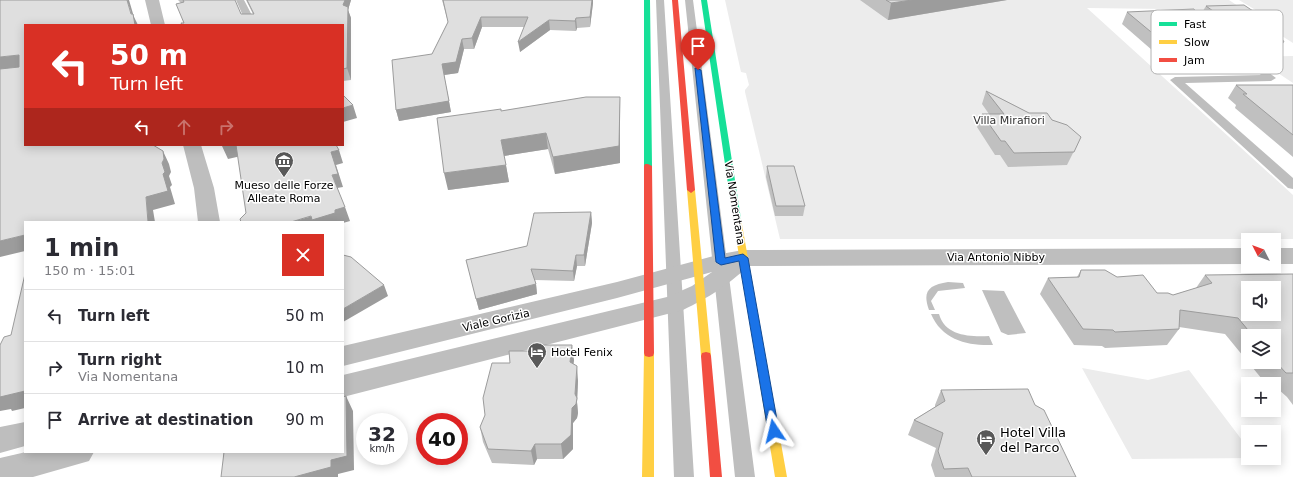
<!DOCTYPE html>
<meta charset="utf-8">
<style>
body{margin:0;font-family:"DejaVu Sans",sans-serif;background:#f7f7f7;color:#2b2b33;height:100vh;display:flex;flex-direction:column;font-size:15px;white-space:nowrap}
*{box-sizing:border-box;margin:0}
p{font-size:13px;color:#7c7c81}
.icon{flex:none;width:22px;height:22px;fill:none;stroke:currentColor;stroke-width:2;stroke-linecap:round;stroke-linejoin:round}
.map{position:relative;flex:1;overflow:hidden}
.details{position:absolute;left:24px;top:221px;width:320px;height:232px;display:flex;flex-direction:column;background:#fff;border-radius:0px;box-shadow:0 2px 10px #0003}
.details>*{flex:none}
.guide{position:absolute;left:24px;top:24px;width:320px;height:122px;border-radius:0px;box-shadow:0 2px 10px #0003;background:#d93025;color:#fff;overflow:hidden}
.needle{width:26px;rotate:312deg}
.controls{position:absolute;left:1241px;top:233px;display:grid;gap:8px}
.controls a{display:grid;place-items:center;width:40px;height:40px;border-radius:0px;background:#fff;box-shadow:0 2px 10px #0003;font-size:20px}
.speed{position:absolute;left:356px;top:413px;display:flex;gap:8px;font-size:20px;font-weight:700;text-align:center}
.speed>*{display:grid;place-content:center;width:52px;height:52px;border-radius:50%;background:#fff;box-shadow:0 2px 10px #0003;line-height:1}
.speed small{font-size:10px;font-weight:400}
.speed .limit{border:6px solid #d22;background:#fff;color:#111}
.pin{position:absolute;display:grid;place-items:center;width:34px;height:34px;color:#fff;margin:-41px -17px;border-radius:50% 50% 50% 0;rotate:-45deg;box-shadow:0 0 4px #0007}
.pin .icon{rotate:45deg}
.me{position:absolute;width:44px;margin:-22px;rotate:350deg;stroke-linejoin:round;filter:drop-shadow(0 0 3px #0008)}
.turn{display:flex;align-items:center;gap:14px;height:84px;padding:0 20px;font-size:18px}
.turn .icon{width:52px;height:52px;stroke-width:2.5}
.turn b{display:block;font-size:28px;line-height:34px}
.lanes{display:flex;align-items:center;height:38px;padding:0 20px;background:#0003;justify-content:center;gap:20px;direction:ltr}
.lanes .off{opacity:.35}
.round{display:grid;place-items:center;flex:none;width:42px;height:42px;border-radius:0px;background:#f7f7f7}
.head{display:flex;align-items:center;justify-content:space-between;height:68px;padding:0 20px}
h1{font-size:24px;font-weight:700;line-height:30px}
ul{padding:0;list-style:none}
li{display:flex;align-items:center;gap:12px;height:52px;padding:0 20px;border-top:1px solid #e1e1e2}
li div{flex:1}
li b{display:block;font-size:15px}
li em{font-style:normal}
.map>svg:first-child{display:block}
.green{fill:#ececec}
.water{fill:#bfbfbf}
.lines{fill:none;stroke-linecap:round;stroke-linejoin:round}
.lane{fill:#bebebe;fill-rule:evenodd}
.street{fill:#bebebe;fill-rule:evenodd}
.fast{fill:#16e098;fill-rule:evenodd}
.slow{fill:#ffcf43;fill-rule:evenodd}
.jam{fill:#f24e42;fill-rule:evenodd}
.wall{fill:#c0c0c0}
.shaded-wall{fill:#9c9c9c}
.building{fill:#dfdfdf;stroke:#9c9c9c;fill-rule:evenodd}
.route{fill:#1a73e8;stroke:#114b97}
.labels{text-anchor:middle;stroke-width:3;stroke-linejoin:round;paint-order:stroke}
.park-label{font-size:11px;fill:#333;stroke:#fff}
.poi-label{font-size:11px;fill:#000;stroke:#fff}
.street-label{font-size:11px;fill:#000;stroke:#fff}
.near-poi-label{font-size:13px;fill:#000;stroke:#fff;text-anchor:start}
.key{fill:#fff;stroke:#b2b2b2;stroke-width:1}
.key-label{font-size:11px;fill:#000}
</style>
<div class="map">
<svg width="1293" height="477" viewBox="0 0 1293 477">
<rect width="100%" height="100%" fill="#fff"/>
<path class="green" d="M725,0H1229L1244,10L1087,8L1293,195V239H780L745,92V90L749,85L746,73L741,72Z
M1239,0H1293V43L1244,12H1259Z
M1293,56V83L1254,57Z
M1082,368L1148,380L1189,370L1248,448V458H1256L1132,459Z"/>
<path class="water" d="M948,282L963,283L965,288L938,291L931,301L935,310H929C922,291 929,285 948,282Z
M982,290L1004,291L1026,333L1008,335L1001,332Z
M939,314C945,336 970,337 989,336L993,345C968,346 942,340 931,314Z"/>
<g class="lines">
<path class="lane" d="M236,0H244L257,25H247Z
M656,0H664L694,477H674Z
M685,0H693L755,477H735Z
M1214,32L1217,33L1276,78L1271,81L1185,83L1293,178V189L1288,188L1170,80L1175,77L1261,75L1211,37L1209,35L1211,33Z"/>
<path class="street" d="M145,0H159L165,25H151Z
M183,145H201L214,188L220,222H198L194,188Z
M1248,248V264L749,266C726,286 710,297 683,310L343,397V375L667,297L692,286L712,272L617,298L343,366V346L617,282L721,254L743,250Z
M1274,248H1293V264H1274Z
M25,422V446L0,453V427Z
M26,452H94L89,461L33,477H0V458Z"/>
<path class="fast" d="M644,0H650L652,166L648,168L644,166Z
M701,0H707L741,219L737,222L733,219Z"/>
<path class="slow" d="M691,187L695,190L711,356L710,359L706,360L702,359L701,356L687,190Z
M737,216L741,219L787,477H775L733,219Z
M649,349L653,350L654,353V477H642L644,353L645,350Z"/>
<path class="jam" d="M672,0H678L695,190L691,193L687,190Z
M645,164H648L652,166L654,353L653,356L649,357L645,356L644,353V166Z
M706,352L710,353L711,356L722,477H710L701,356L702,353Z"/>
</g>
<path class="wall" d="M178,0H235L241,14H253L246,0H351L348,10L351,18V80L343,81V25L184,23L181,3Z
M442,0H593V3L590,27L577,28L576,31L550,30L520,52L524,27H482L474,49H464L458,73L444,75L451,112L399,121L396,110L432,54L448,22Z
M860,0H1007L888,20Z
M1206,6L1284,42L1278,51H1243L1231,43L1226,51H1220L1214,63L1168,64L1122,24L1127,12H1196L1202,17L1203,16L1201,14Z
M1236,85H1293V157L1235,108L1236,105L1228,98Z
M986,91L1029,113L1052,120L1081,137L1067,165L1008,167L1000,155H995L977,127L982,114H989L982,104Z
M620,97V163L555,174L548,149L504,156L509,182L448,190L501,111Z
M767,166L805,206L803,216H775L766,177Z
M591,212L592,223L585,266H577L574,281L535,280L536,284L537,294L479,310L466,260L527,246Z
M1081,270L1117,277L1157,293L1173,295L1196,288L1205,275L1293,274V405L1287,397L1278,389H1274V384H1266L1248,362H1274V336H1248V362L1225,334L1179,327V329L1167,345L1105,348L1102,346L1074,345L1040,294L1048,278L1077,277Z
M574,360L573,364L578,381L577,402L578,413L577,418L573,423V449L563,459H537L534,465L492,463L483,442L480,427L510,363Z
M941,390L1035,405L1076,477H935L931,465L936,448L908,435L914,420L935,407V405Z"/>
<path class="shaded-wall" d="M127,0H129L134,17L138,25H135Z
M345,0H351L348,10L351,18V80L347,68L343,5Z
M592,0H593V3L590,27V17Z
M912,0H1007L888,20L891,3Z
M481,17L482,27L474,49L472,38Z
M576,18L577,28L576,31L575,21Z
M549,20L550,30L520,52L518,42Z
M462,39L464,49L458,73L444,75L451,112L399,121L396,110L442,64Z
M19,55L25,67L0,70V57Z
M620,97V163L555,174L553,157Z
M353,105L357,118L343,122V108Z
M546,133L548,149L504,156L501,140Z
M227,145H237L241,156L228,159L222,146Z
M339,150L343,163L336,165L343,187L337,188L332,175L331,152Z
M163,151L169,164L171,172L169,176L172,185L170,187L175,204L153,210L155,222H148L146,197L163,174L162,163Z
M506,165L509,182L448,190L444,173Z
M345,207L350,221L343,223V222H291Z
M591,212L592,223L585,266L584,255Z
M25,235V251L0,257V241Z
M576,255L577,266L574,281L573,271Z
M536,284L537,294L479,310L476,299Z
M384,285L388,296L343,322V309Z
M572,345L574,360L572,377L570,362Z
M577,366L578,381L577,402L578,413L577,418L573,423V449L563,459L561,444L572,408L575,394Z
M25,391V408L12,411L11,409L0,411V396Z
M346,396L353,411L354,470L338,474V477H294L331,460Z
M535,444L537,459L534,465L531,451Z"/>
<path class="building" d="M0,0H127L131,14H133L135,25H25V145H153L163,151L164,159L162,163L165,172L163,174L168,191L146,197L148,222H25V235L0,241V69L19,67V55L0,57Z
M183,0H235L241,14H254L247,0H345L343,5L348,7L347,68L343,69V25H182L181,23H184L176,4L184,2Z
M443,0H592L590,17L576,18L575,21L549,20L518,42L528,17H481L472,38L462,39L456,62L442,64L449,101L396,110L392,60L432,54L448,22Z
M886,0H912L891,3Z
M1244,5L1274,25L1284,42H1248L1205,11H1213L1206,6Z
M1194,9L1196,12L1233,39H1207L1221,50L1174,51L1127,12Z
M1236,85H1293V135L1243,94H1247Z
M986,91L1029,113H1047L1052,120L1067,125L1081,137L1074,152L1014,153L1005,141H1001L982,114H1004Z
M343,95L353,105L343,108Z
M586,97H620L619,146L553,157L546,133L501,140L506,165L444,173L437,118L501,109V111Z
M236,145H336L339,150L331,152L338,174L332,175L345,207L335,210V213L312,220L311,216L291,222H241L240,219L246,213Z
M767,166H794L805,206H776Z
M591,212L584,255H576L573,271L531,269L536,284L476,299L466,260L527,246L534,213Z
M343,255L351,257L384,285L343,309Z
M1081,270H1105L1117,277L1143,275L1157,293H1168L1173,295L1212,283L1205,275L1293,274V373H1286L1274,360V336H1253L1238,318L1180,310L1179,329L1115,332L1113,330L1083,329L1048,278L1079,277ZM1248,288H1274V314H1248Z
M25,274V391L0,397V345L4,337L11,335Z
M531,345H572L570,362L577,366L575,394L577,398L576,404L572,408L571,435L561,444H535L531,451L488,449L480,427L485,415L483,398L492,363H510L509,351H531Z
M1028,389L1035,405L1044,410L1076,477H972L968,468L944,469L938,451L943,433L914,420L945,401L941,390Z
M346,396L347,456L331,460V467L294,477H221L224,452H343V397Z"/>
<path class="route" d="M695,68L701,70L725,258L743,254L748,258L779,431L778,434L774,436L769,434L768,431L739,261L721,265L716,262Z"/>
<defs>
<symbol id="museum-pin" viewBox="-11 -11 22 30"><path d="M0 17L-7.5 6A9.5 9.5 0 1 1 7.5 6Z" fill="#595959" stroke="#fff"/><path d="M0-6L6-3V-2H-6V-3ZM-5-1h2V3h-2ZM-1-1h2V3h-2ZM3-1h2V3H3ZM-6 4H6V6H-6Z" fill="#fff"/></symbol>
<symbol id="hotel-pin" viewBox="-11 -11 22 30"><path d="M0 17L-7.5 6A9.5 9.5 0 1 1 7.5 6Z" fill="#595959" stroke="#fff"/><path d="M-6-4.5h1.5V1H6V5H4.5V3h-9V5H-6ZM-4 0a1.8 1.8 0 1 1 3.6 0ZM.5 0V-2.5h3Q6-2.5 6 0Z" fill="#fff"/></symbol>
</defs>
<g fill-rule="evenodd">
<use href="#museum-pin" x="273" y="150" width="22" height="30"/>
<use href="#hotel-pin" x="526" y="341" width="22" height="30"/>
<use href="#hotel-pin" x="975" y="428" width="22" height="30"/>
</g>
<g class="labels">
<g class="park-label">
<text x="1009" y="124">Villa Mirafiori</text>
</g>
<g class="poi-label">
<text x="284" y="189">Mueso delle Forze<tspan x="284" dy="13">Alleate Roma</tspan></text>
<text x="551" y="356" text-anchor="start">Hotel Fenix</text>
</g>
<g class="street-label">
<text transform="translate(735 203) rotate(81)" y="4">Via Nomentana</text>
<text x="996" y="261">Via Antonio Nibby</text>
<text transform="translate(496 320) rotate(-13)" y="4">Viale Gorizia</text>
</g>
<g class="near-poi-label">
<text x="1000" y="437">Hotel Villa<tspan x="1000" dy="15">del Parco</tspan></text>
</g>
</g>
<rect x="1151" y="10" width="132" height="64" rx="6" class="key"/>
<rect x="1159" y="22" width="18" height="4" fill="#16e098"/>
<rect x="1159" y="40" width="18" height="4" fill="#ffcf43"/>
<rect x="1159" y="58" width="18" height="4" fill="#f24e42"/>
<g class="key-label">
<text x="1184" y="28">Fast</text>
<text x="1184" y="46">Slow</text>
<text x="1184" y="64">Jam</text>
</g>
</svg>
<div class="controls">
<a><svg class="needle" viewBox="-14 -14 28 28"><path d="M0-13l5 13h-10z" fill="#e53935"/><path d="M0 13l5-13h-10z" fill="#7c7c81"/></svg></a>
<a><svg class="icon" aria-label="sound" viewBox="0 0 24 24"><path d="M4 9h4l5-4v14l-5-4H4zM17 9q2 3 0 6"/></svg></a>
<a><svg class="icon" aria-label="layers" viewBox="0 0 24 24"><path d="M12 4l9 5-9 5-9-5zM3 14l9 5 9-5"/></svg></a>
<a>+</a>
<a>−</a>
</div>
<div class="speed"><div>32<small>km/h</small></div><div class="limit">40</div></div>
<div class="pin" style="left:698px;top:70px;background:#d93025"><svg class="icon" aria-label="arrive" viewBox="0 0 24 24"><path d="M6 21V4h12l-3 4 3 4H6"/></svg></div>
<svg class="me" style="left:774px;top:431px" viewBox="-20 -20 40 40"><path d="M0-17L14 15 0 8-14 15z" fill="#1a73e8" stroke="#fff" stroke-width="4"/></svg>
<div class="guide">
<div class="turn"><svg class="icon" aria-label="left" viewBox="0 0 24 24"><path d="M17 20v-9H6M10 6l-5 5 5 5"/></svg><div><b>50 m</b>Turn left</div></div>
<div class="lanes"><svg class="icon" aria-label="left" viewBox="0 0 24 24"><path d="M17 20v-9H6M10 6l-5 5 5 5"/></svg><svg class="icon off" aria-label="ahead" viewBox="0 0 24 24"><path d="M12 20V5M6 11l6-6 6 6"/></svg><svg class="icon off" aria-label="right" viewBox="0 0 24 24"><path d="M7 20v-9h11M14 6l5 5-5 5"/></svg></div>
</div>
<section class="details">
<div class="head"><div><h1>1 min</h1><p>150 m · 15:01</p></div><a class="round" style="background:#d93025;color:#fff"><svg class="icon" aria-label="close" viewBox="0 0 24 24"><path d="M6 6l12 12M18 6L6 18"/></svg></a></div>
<ul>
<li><svg class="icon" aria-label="left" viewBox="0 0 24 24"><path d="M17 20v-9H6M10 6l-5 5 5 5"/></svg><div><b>Turn left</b></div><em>50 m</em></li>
<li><svg class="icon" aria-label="right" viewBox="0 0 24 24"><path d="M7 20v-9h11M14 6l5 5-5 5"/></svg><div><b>Turn right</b><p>Via Nomentana</p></div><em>10 m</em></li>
<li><svg class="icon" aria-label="arrive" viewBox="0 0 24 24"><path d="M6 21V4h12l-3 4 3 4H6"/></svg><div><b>Arrive at destination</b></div><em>90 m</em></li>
</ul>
</section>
</div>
